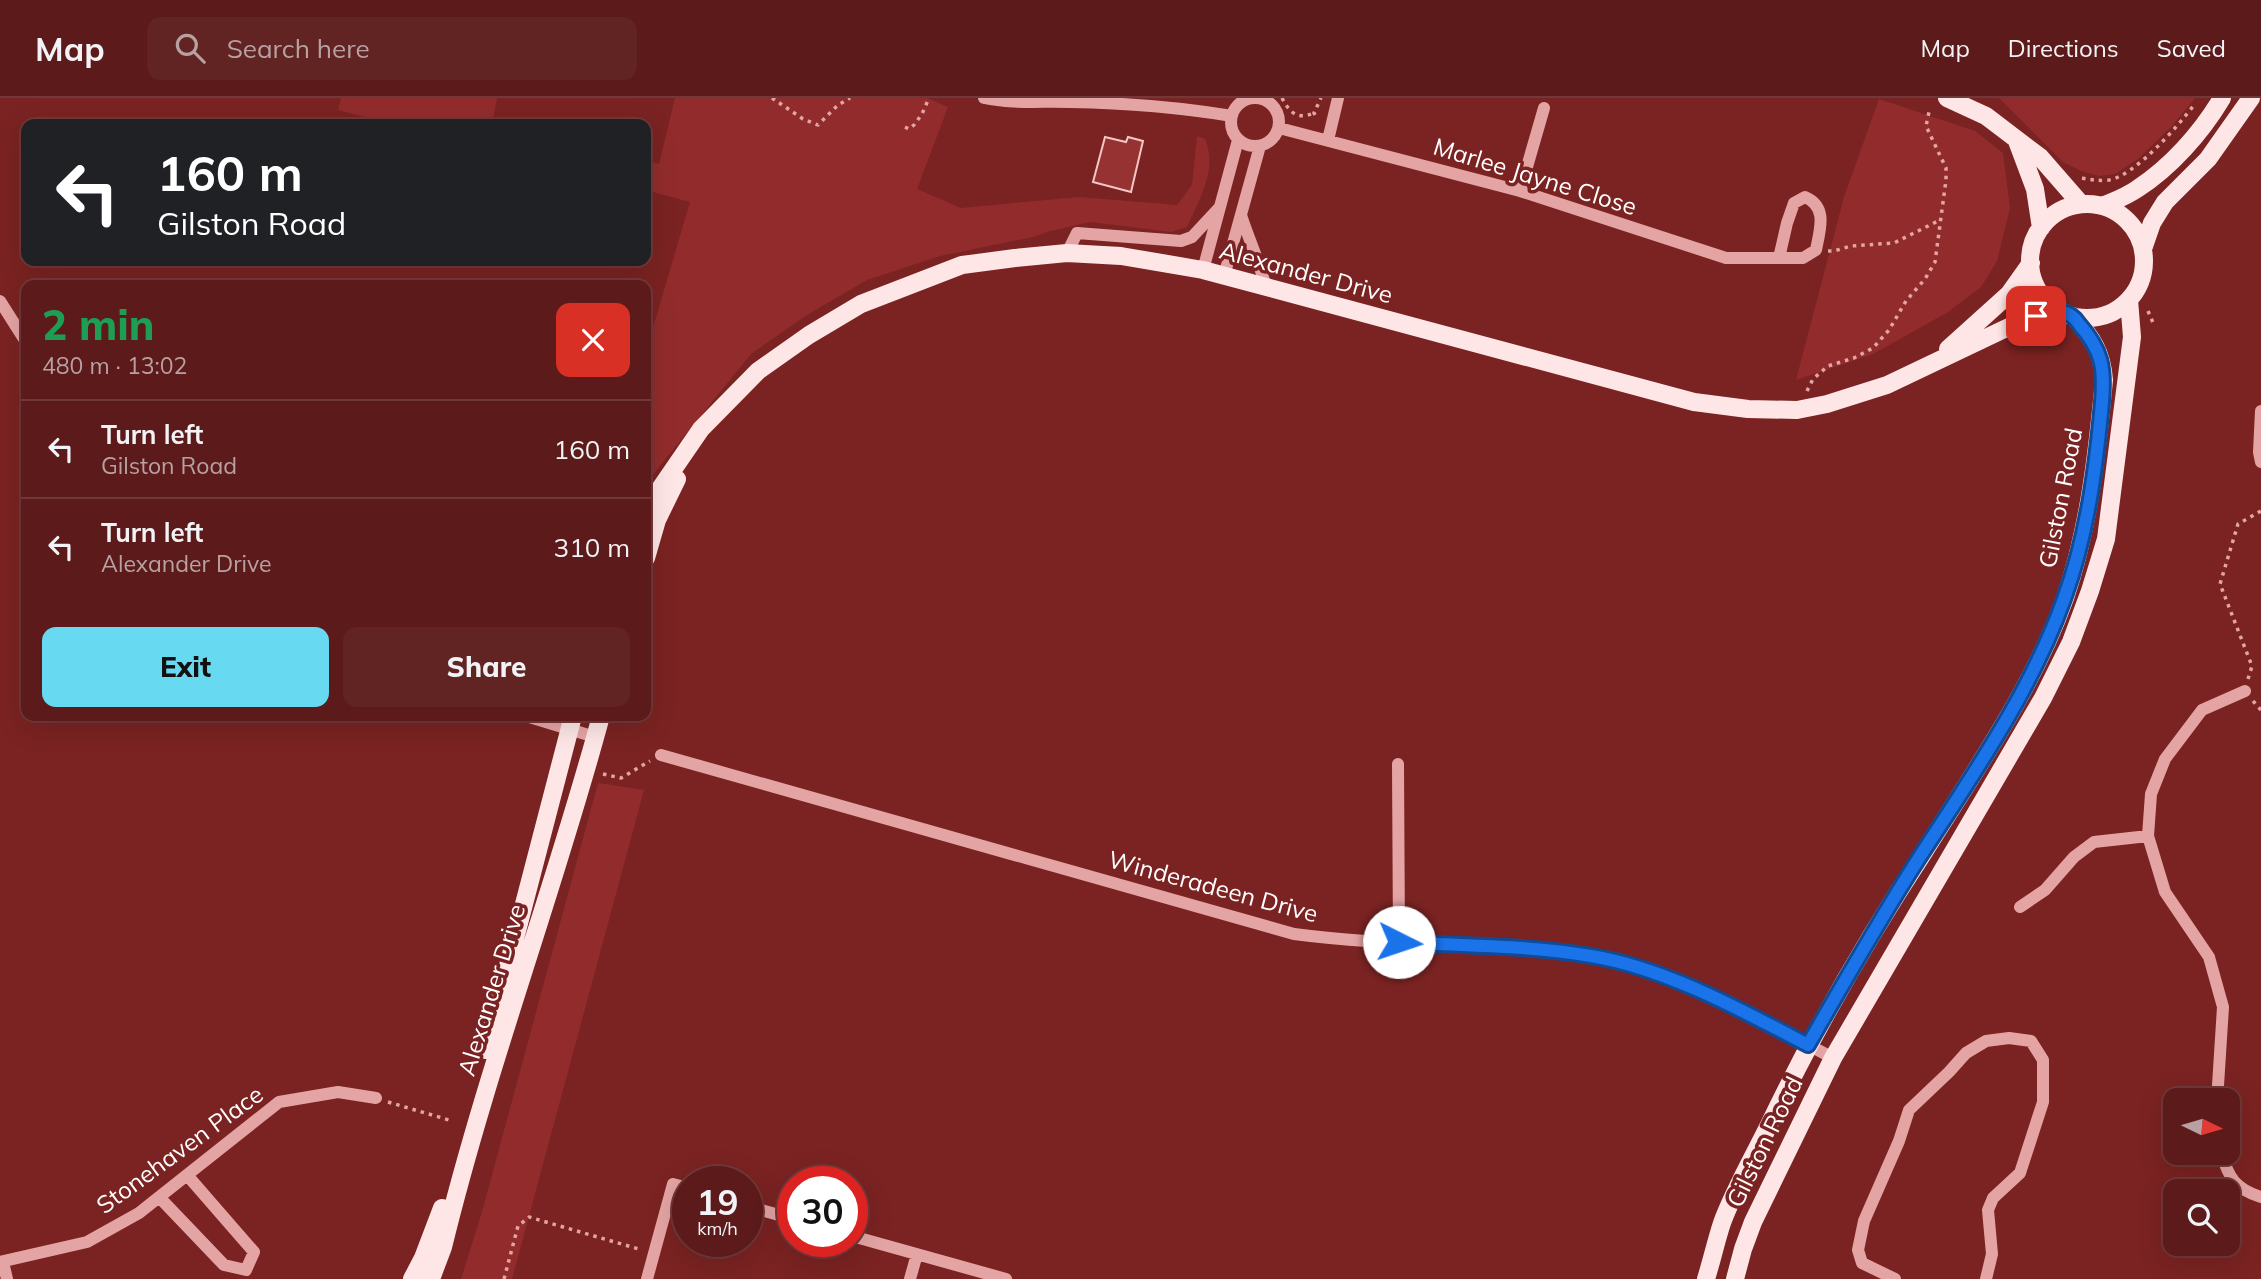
<!DOCTYPE html>
<meta charset="utf-8">
<style>
body{margin:0;font-family:Mulish,sans-serif;background:#622323;color:#f1f3f6;height:100vh;display:flex;flex-direction:column;font-size:26px;white-space:nowrap}
*{box-sizing:border-box;margin:0}
p{font-size:23px;color:#b8a1a2}
.icon{flex:none;width:38px;height:38px;fill:none;stroke:currentColor;stroke-width:2;stroke-linecap:round;stroke-linejoin:round}
.map{position:relative;flex:1;overflow:hidden}
.drawer{position:absolute;left:21px;top:182px;width:630px;height:441px;display:flex;flex-direction:column;background:#5c1a1a;border-radius:14px;box-shadow:0 7px 28px #0002,0 0 0 2px #713839}
.drawer>*{flex:none}
.banner{position:absolute;left:21px;top:21px;width:630px;height:147px;border-radius:14px;box-shadow:0 7px 28px #0002,0 0 0 2px #713839;background:#202124;color:#fff;overflow:hidden}
.needle{width:46px;rotate:95deg}
.tools{position:absolute;left:2163px;top:990px;display:grid;gap:14px}
.tools a{display:grid;place-items:center;width:77px;height:77px;border-radius:14px;background:#5c1a1a;box-shadow:0 7px 28px #0002,0 0 0 2px #713839;font-size:35px}
.speed{position:absolute;left:672px;top:1068px;display:flex;gap:14px;font-size:35px;font-weight:700;text-align:center}
.speed>*{display:grid;place-content:center;width:91px;height:91px;border-radius:50%;background:#5c1a1a;box-shadow:0 7px 28px #0002,0 0 0 2px #713839;line-height:1}
.speed small{font-size:18px;font-weight:400}
.speed .limit{border:10px solid #d22;background:#fff;color:#111}
.pin{position:absolute;display:grid;place-items:center;width:60px;height:60px;color:#fff;margin:-30px;border-radius:14px;box-shadow:0 4px 10px #0006}
.me{position:absolute;width:77px;margin:-38px;rotate:94deg;stroke-linejoin:round;filter:drop-shadow(0 0 5px #0008)}
.turn{display:flex;align-items:center;gap:24px;height:147px;padding:0 21px;font-size:32px}
.turn .icon{width:91px;height:91px;stroke-width:2.5}
.turn b{display:block;font-size:49px;line-height:60px}
.round{display:grid;place-items:center;flex:none;width:74px;height:74px;border-radius:14px;background:#622323}
.overview{display:flex;align-items:center;justify-content:space-between;height:119px;padding:0 21px}
h1{font-size:42px;font-weight:800;line-height:52px;color:#1e9e55}
.cta{display:flex;gap:14px;margin-top:auto;padding:14px 21px}
.cta a{flex:1;height:80px;border-radius:14px;background:#67daf1;color:#111;font-size:28px;font-weight:800;line-height:80px;text-align:center}
.cta a+a{background:#622323;color:#f1f3f6}
ul{padding:0;list-style:none}
li{display:flex;align-items:center;gap:21px;height:98px;padding:0 21px;border-top:2px solid #713839}
li div{flex:1}
li b{display:block;font-size:26px}
li em{font-style:normal}
header{display:flex;align-items:center;gap:42px;box-sizing:border-box;height:98px;padding:0 35px;background:#5c1a1a;border-bottom:2px solid #713839}
header strong{font-size:33px}
nav{display:flex;gap:38px;margin-inline-start:auto;font-size:24px}
.search{width:490px;height:63px;background:#622323;display:flex;align-items:center;gap:18px;box-sizing:border-box;padding:0 24px;border-radius:14px;color:#b8a1a2;font-size:26px}
.map>svg:first-child{display:block}
.green{fill:#922c2c}
.building{fill:#973232;stroke:#f4c7c7;stroke-width:2}
.lines{fill:none;stroke-linecap:round;stroke-linejoin:round}
.path{stroke:#e5a4a4;stroke-width:3.5;stroke-dasharray:3.5 5;stroke-linecap:butt}
.minor{stroke:#e5a4a4;stroke-width:12}
.major{stroke:#fde6e5;stroke-width:18}
.route-casing{stroke:#114b97;stroke-width:18}
.route{stroke:#1a73e8;stroke-width:12}
.labels{text-anchor:middle;stroke-width:7;stroke-linejoin:round;paint-order:stroke}
.street-label{font-size:24px;fill:#fff;stroke:#7a2322}
</style>
<header>
<strong>Map</strong>
<div class="search"><svg class="icon" aria-label="search" viewBox="0 0 24 24"><circle cx="10" cy="10" r="6"/><path d="M15 15l6 6"/></svg>Search here</div>
<nav><a>Map</a><a>Directions</a><a>Saved</a></nav>
</header>
<div class="map">
<svg width="2261" height="1181" viewBox="0 0 2261 1181">
<rect width="100%" height="100%" fill="#7a2322"/>
<path class="green" d="M341,0H497L493,21L511,26H393L338,12Z
M675,0H927L948,9L917,91L961,110L1079,99L1177,107L1192,87L1197,38L1205,41C1218,71 1199,102 1187,129L1171,134L1090,124L1050,133L1033,139L940,158L867,182L807,217L751,256L646,385V253L690,104L646,92V63L659,66Z
M1999,0H2195L2172,28L2138,61L2115,76L2099,78L2081,73L2063,64Z
M1879,1L1975,33L2003,55L2010,110L1997,163L1981,189L1948,214L1873,256L1796,282L1844,99Z
M598,685L644,692L512,1181H461L482,1114Z"/>
<path class="building" d="M1105,39L1126,44L1128,39L1143,43L1131,94L1093,84Z"/>
<g class="lines">
<path class="path" d="M772,0L803,21L818,27L838,7L850,0
M1282,0C1290,15 1297,22 1314,15
M1315,17L1314,15L1321,0
M905,29L909,31L914,27L922,16L929,0
M2082,80C2091,82 2099,83 2109,82C2136,77 2177,29 2194,7
M1828,153H1834L1851,148L1894,145L1940,122
M2148,213L2154,227
M1807,293L1813,281L1828,268L1854,260L1873,250L1889,232L1906,203L1925,181L1935,164L1946,82V70L1926,28L1929,14
M2248,581L2252,568L2220,486L2238,426L2261,413
M2253,603L2261,612
M603,676L621,680L650,663
M388,1004L449,1022
M504,1181L518,1128L529,1119L642,1152"/>
<path class="minor" d="M1231 24a24 24 0 1 1 48 0a24 24 0 1 1-48 0Z
M984,0C1012,6 1041,3 1070,4C1124,5 1178,9 1232,18
M1279,30L1520,93L1726,160H1803L1816,152C1820,131 1828,109 1805,99L1794,105L1787,125L1779,160
M1328,42L1338,0
M1520,93L1544,10
M1241,117C1249,142 1260,165 1266,190
M1067,155L1077,135L1181,143L1192,139L1219,110
M1203,172L1238,42
M1224,178L1260,48
M0,203L26,244
M2261,313L2259,354L2261,364
M526,618L595,639
M661,657L1294,836C1363,845 1432,846 1502,850C1532,852 1562,853 1592,858C1672,872 1761,922 1833,960
M1398,666L1399,844
M2020,809L2045,792L2074,759L2094,744L2148,738
M2217,1003L2223,909L2209,859L2165,794L2148,738L2151,696L2165,661L2202,612L2245,593
M2221,1055C2229,1080 2235,1091 2261,1099
M159,1099L224,1167L246,1172L254,1154L187,1077
M747,1108L793,1121
M852,1138L1006,1181
M0,1164L87,1144L139,1115L279,1004L338,994L376,1000
M3,1164L7,1181
M647,1181L673,1086L688,1090
M910,1181L917,1156
M1895,1181L1862,1165L1858,1152L1864,1123L1899,1043L1909,1012L1949,974L1966,955L1986,943L2009,940L2031,943L2043,962V1004L2020,1075L1993,1100L1988,1112L1992,1156L1986,1181"/>
<path class="major" d="M1947,0L1986,18L2040,59L2081,106
M2017,43L2035,91L2041,130
M2030 163a57 57 0 1 1 114 0a57 57 0 1 1-114 0Z
M2103,108C2114,103 2127,98 2137,91C2171,69 2201,35 2222,0
M2143,151L2152,125L2165,104L2208,61L2251,0
M1948,251L2009,196L2031,165
M646,411L701,331L758,273L809,237L861,206L962,167L1015,160L1067,155L1121,158L1203,172L1694,304L1748,311L1797,312L1827,306L1887,287L2015,226L2036,218L2063,214
M646,460L657,422L677,381
M486,952L573,618
M412,1181L423,1160L442,1110
M431,1181L443,1149C487,969 553,796 601,618
M1706,1181C1712,1162 1716,1143 1722,1125C1734,1092 1755,1056 1770,1025C1815,931 1867,841 1924,754C1974,674 2033,590 2065,500C2089,430 2097,356 2104,282C2102,253 2092,240 2073,218
M1735,1181L1743,1151L1753,1124L1833,960L2043,600L2071,544L2090,493L2106,441L2132,239L2129,202"/>
</g>
<g class="lines">
<defs>
<path id="route" d="M1399,844C1462,848 1528,847 1591,858C1665,870 1741,912 1808,947C1844,884 1880,821 1919,760C1972,678 2031,594 2064,501C2087,438 2096,371 2102,304C2105,270 2102,252 2079,226C2075,220 2070,215 2062,214C2054,214 2044,217 2036,218"/>
</defs>
<use href="#route" class="route-casing"/>
<use href="#route" class="route"/>
</g>
<g class="labels">
<g class="street-label">
<text transform="translate(1535 79) rotate(17)" y="8">Marlee Jayne Close</text>
<text transform="translate(1306 175) rotate(15)" y="8">Alexander Drive</text>
<text transform="translate(2061 400) rotate(-79)" y="8">Gilston Road</text>
<text transform="translate(1213 789) rotate(15)" y="8">Winderadeen Drive</text>
<text transform="translate(492 892) rotate(-73)" y="8">Alexander Drive</text>
<text transform="translate(1765 1044) rotate(-64)" y="8">Gilston Road</text>
<text transform="translate(180 1052) rotate(-36)" y="8">Stonehaven Place</text>
</g>
</g>
</svg>
<div class="tools">
<a><svg class="needle" viewBox="-14 -14 28 28"><path d="M0-13l5 13h-10z" fill="#e53935"/><path d="M0 13l5-13h-10z" fill="#b8a1a2"/></svg></a>
<a><svg class="icon" aria-label="search" viewBox="0 0 24 24"><circle cx="10" cy="10" r="6"/><path d="M15 15l6 6"/></svg></a>
</div>
<div class="speed"><div>19<small>km/h</small></div><div class="limit">30</div></div>
<div class="pin" style="left:2036px;top:218px;background:#d93025"><svg class="icon" aria-label="arrive" viewBox="0 0 24 24"><path d="M6 21V4h12l-3 4 3 4H6"/></svg></div>
<svg class="me" style="left:1399px;top:844px" viewBox="-20 -20 40 40"><circle r="19" fill="#fff"/><path d="M0-13L10 11 0 6-10 11z" fill="#1a73e8"/></svg>
<div class="banner">
<div class="turn"><svg class="icon" aria-label="left" viewBox="0 0 24 24"><path d="M17 20v-9H6M10 6l-5 5 5 5"/></svg><div><b>160 m</b>Gilston Road</div></div>
</div>
<section class="drawer">
<div class="overview"><div><h1>2 min</h1><p>480 m · 13:02</p></div><a class="round" style="background:#d93025;color:#fff"><svg class="icon" aria-label="close" viewBox="0 0 24 24"><path d="M6 6l12 12M18 6L6 18"/></svg></a></div>
<ul>
<li><svg class="icon" aria-label="left" viewBox="0 0 24 24"><path d="M17 20v-9H6M10 6l-5 5 5 5"/></svg><div><b>Turn left</b><p>Gilston Road</p></div><em>160 m</em></li>
<li><svg class="icon" aria-label="left" viewBox="0 0 24 24"><path d="M17 20v-9H6M10 6l-5 5 5 5"/></svg><div><b>Turn left</b><p>Alexander Drive</p></div><em>310 m</em></li>
</ul>
<div class="cta"><a>Exit</a><a>Share</a></div>
</section>
</div>
